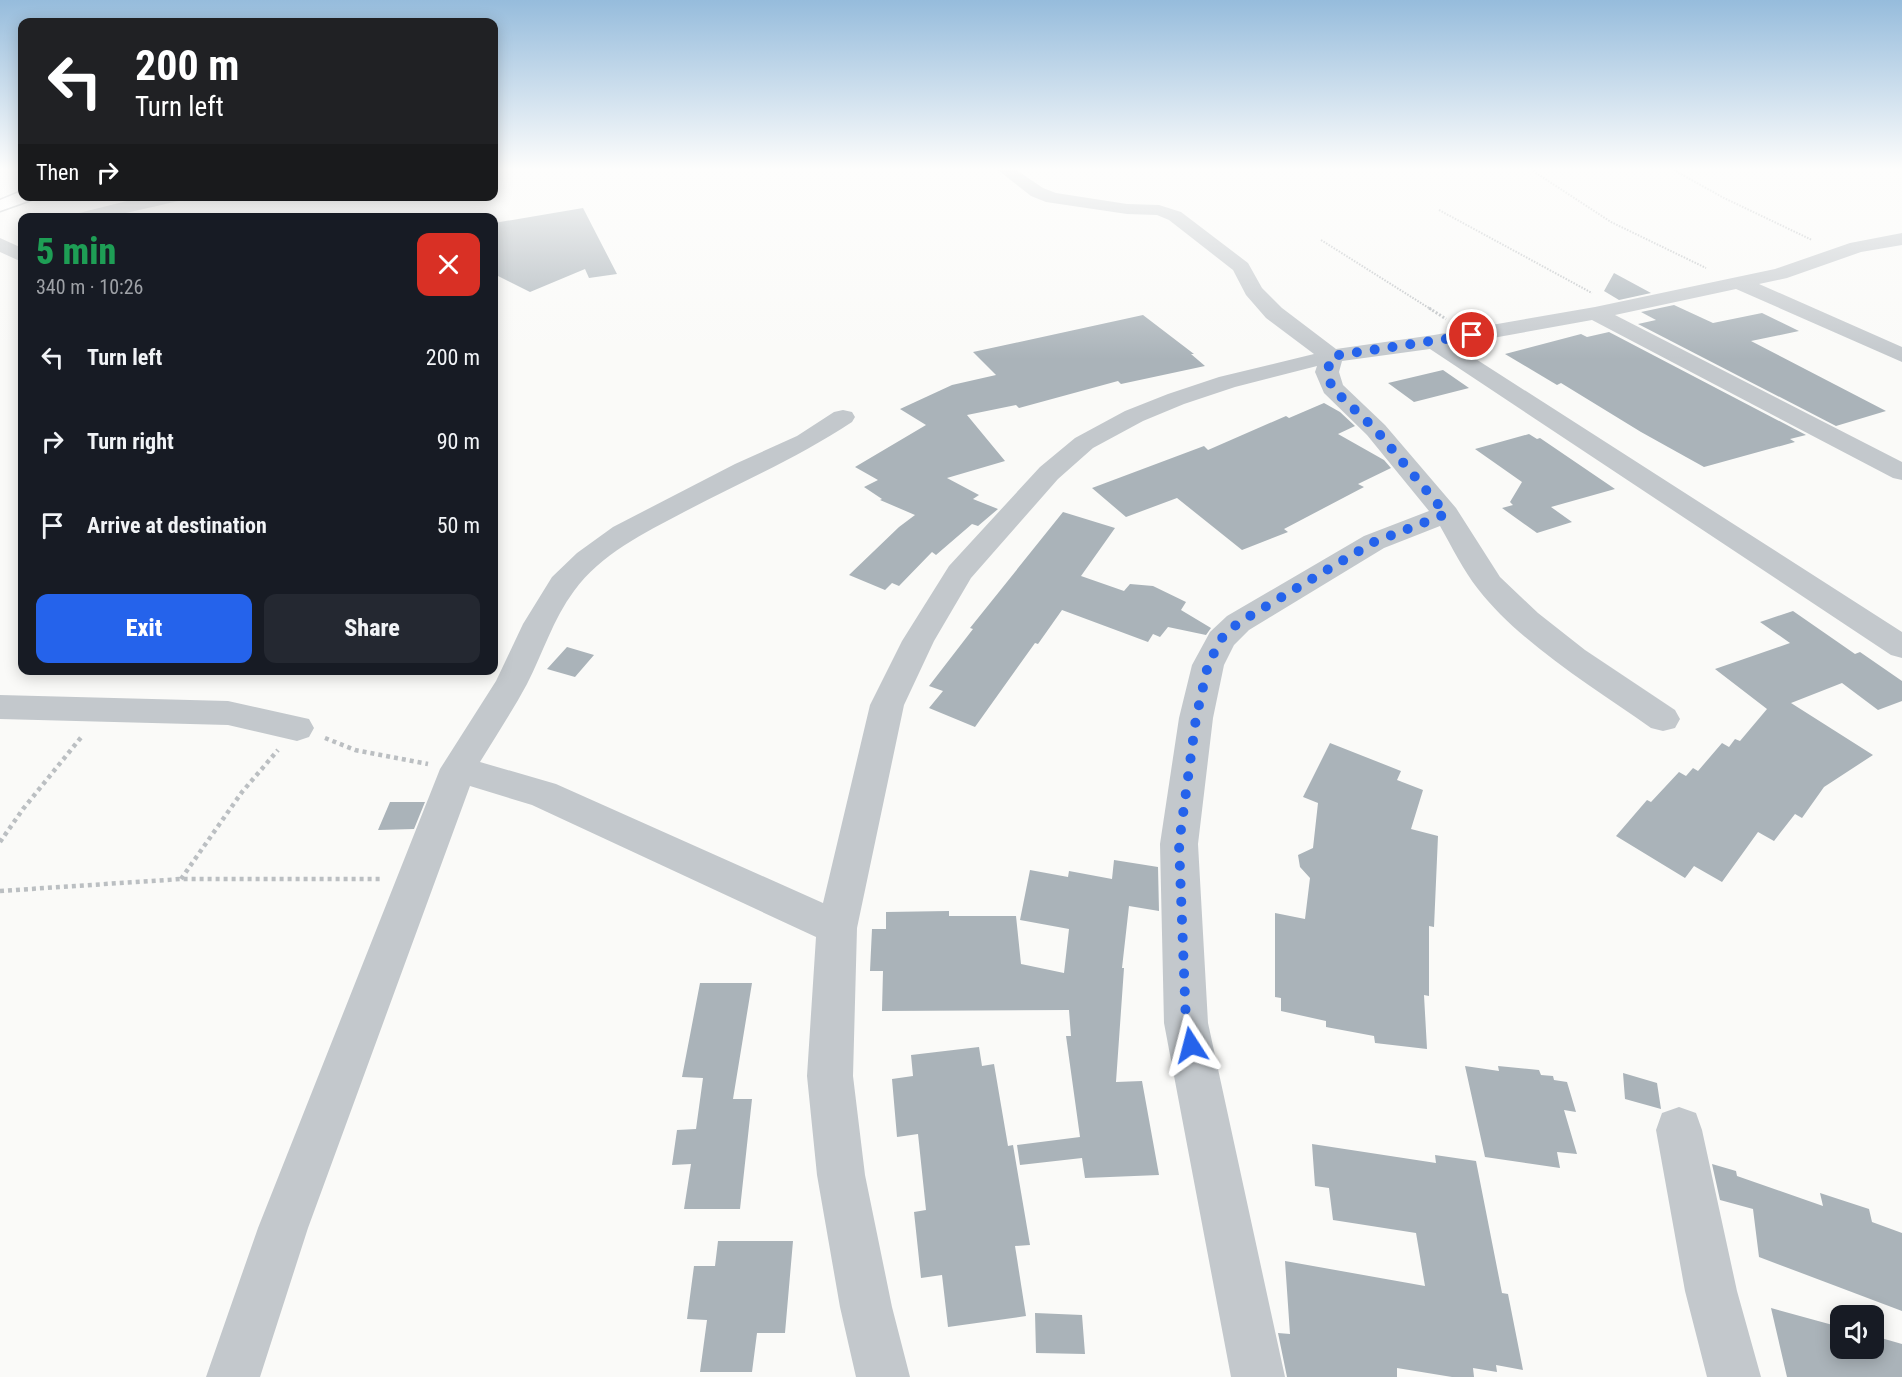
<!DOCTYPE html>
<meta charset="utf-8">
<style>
body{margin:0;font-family:"Roboto Condensed",sans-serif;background:#242831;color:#f1f3f6;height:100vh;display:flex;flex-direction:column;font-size:22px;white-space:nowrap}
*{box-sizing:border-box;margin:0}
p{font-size:20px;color:#9ea1a6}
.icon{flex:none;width:33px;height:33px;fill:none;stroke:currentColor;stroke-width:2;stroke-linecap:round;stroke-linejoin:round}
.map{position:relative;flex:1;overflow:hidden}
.drawer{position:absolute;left:18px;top:213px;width:480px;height:462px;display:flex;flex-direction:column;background:#171b24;border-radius:12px;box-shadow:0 3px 15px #0003}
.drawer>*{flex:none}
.banner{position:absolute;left:18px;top:18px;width:480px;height:183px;border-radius:12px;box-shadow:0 3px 15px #0003;background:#202124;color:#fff;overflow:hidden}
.tools{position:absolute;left:1830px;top:1305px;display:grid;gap:12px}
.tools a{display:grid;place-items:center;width:54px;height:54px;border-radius:12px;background:#171b24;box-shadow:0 3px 15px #0003;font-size:30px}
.pin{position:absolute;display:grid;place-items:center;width:51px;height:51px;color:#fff;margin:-26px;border:3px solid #fff;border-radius:50%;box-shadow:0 2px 6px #0007}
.me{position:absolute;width:66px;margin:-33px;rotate:351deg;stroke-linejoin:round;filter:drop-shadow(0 0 4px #0008)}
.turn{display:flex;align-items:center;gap:21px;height:126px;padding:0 18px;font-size:27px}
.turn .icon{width:78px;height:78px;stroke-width:2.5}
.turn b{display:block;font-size:42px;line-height:51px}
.then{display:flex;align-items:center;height:57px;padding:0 18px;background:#0003;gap:12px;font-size:22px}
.round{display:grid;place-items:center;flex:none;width:63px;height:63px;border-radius:12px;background:#242831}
.summary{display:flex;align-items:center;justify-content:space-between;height:102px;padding:0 18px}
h1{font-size:36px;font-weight:800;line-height:45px;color:#1e9e55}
.button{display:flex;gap:12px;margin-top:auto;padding:12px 18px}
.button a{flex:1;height:69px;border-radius:12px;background:#2563eb;color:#fff;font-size:24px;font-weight:800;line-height:69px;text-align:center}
.button a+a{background:#242831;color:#f1f3f6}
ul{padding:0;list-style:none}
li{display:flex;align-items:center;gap:18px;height:84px;padding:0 18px}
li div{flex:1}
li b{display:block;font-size:22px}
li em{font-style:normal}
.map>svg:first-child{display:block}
.building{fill:#aab3b9}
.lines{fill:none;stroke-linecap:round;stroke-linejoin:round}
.highway-casing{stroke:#b4b9bd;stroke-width:3}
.path-far2{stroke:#bbbfc2;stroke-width:2;stroke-dasharray:1.5 1.5;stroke-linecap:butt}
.path-far1{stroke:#bbbfc2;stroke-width:3;stroke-dasharray:2 2;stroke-linecap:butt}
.path{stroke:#bbbfc2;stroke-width:4.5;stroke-dasharray:4 4;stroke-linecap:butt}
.minor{fill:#c3c8cc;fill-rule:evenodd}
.highway{fill:#fff;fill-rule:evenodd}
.route{stroke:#2563eb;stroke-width:10;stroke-dasharray:0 18}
</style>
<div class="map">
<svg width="1902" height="1377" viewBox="0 0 1902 1377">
<rect width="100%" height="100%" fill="#fafaf8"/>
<path class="building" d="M583,208L617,274L589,278L585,269L530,292L494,274V223Z
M1614,273L1651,293L1619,300L1604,291Z
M1674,305L1713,323L1762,313L1799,331L1751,341L1886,411L1836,426L1638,324L1656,320L1641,312Z
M1143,315L1194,354H1191L1205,366L1121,384L1118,381L1019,408L1016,405L967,415L1005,461L947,478L979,495L973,499L998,509L978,526L972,524L936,555L932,552L899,586L892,583L885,590L849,575L899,527L915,515L880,500L882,499L864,487L878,480L855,467L926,425L900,409L952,385L996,375L973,352Z
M1609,332L1806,435L1790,439L1795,442L1704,467L1641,432L1561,383L1557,385L1505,354L1581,334L1587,337Z
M1443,370L1469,388L1414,402L1388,383Z
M1324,403L1340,412L1355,426L1338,434L1384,460L1391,468L1358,484L1364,487L1284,529L1288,532L1242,550L1177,498L1126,517L1092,488L1204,446L1208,450L1286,416L1289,418Z
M1529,434L1537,439L1540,438L1615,489L1551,507L1572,522L1537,533L1502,508L1513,505L1510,502L1522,482L1475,449Z
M1063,512L1115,528L1081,576L1124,591L1130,584L1153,586L1186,602L1181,610L1211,628L1206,635L1168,627L1160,637L1153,634L1148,642L1062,610L1038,644L1035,643L975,727L929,708L943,691L929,686L973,629L970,628Z
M1793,611L1855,654L1860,652L1902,681V701L1878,710L1842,683L1791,703L1873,755L1824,787L1802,818L1795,814L1774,841L1758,832L1722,882L1694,866L1685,878L1616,836L1647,800L1651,802L1679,772L1686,776L1693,768L1698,771L1722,743L1729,747L1735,739L1740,741L1767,709L1715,669L1790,643L1760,622Z
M567,647L594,655L575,677L547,669Z
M1330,743L1401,771L1397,780L1423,790L1411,829L1438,836L1434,927L1429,926V996L1424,995L1427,1049L1375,1043L1374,1036L1326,1027V1021L1281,1011V998L1275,997V913L1305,919L1310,878L1300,867L1298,855L1313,848L1318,803L1303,797Z
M390,802H425L414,829L378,830Z
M1114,860L1158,867L1159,911L1129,906L1122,968H1124L1116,1082L1142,1081L1159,1175L1085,1178L1082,1158L1020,1165L1017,1145L1080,1137L1066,1036H1071L1069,1010L882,1011L883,971H870L872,929H886V912L949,911V916H1016L1021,964L1064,973L1069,929L1020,920L1030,870L1068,877L1069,871L1112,879Z
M700,983H752L733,1099H752L740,1209H684L691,1164L672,1165L677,1130L696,1129L703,1078L682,1077Z
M979,1047L982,1066L994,1064L1008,1146L1013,1145L1030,1245L1015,1246L1026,1316L948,1327L942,1275L921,1278L914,1212L926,1210L918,1134L897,1137L892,1079L913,1076L911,1055Z
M1465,1066L1499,1071L1498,1066L1539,1070L1541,1075L1553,1076L1554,1080L1567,1082L1576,1112L1564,1110L1577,1154L1557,1152L1560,1168L1485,1157Z
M1623,1073L1657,1083L1661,1109L1625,1099Z
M1312,1144L1436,1163L1435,1155L1476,1161L1502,1293L1508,1294L1523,1370L1496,1365L1497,1372L1473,1368L1474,1377H1452L1397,1368V1377H1287L1278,1333L1290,1334L1285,1261L1425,1286L1416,1233L1333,1220L1329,1188L1315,1186Z
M1712,1164L1736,1171L1737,1176L1823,1206L1820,1193L1869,1209L1872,1222L1902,1233V1311L1759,1257L1753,1209L1720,1200Z
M718,1241H793L785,1333H757L752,1372H700L707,1320L687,1319L694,1266H715Z
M1771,1308L1840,1327V1348H1874V1336L1902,1344V1377H1787Z
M1035,1313L1082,1315L1085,1354L1036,1353Z"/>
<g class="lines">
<defs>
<path id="highway" d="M22,191V196H33L31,200L0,211V200Z"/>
</defs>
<use href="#highway" class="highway-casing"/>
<path class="path-far2" d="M1668,167L1724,198L1812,240
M1533,171L1611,222L1706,268
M1439,210L1592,293
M1321,240L1432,310"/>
<path class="path-far1" d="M1429,308L1446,319"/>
<path class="path" d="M325,738L355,750L428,764
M0,842L23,809L83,735
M181,879L242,792L278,750
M0,891L181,879H382"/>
<path class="minor" d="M994,167H1012L1043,188L1056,193L1127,204L1159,205L1181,212L1248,263L1262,288L1282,308L1336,349L1434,335L1595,307L1775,269L1850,243L1902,233V245L1861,252L1787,278L1759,284L1902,347V362L1736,289L1615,315L1902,462V480L1893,478L1592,320L1454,345L1902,632V658L1891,655L1430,349L1342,361L1339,372L1343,385L1385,425L1456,508L1500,577L1538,613L1585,650L1675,710L1680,719L1675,728L1663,731L1651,728C1594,688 1521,644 1478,589C1463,570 1452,547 1440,526L1384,548L1249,630L1234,645L1224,665L1213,718L1198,844L1208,1023L1285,1377H1231L1164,1023L1160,844L1179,718L1192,665L1210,632L1227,616L1364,536L1429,511L1367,435L1324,393L1315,372L1317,366L1235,387L1184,404L1143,421L1093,448L1058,479L971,578L934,641L904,705L857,928L853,1076L865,1175L892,1307L910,1377H856L840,1307L817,1175L807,1076L816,937L532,805L470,786L308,1228L260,1377H206L258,1228L440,769L496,681L523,624L552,577L577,553L613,527L735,464L797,436L834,412L843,410L852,412L855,417L852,422C799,457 740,483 684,512C644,533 601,554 574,591C553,619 543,653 527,684C513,710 496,736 480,762L556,784L823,903L870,705L902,641L949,566L1040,467L1075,438L1125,411L1168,394L1219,377L1314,354L1266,318L1246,295L1233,270L1169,220L1157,215L1127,214L1046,202L1031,196Z
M147,196H185L183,200L104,218H72L75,214Z
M0,238L22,248V262L0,252Z
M0,695L228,701L309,719L314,728L309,737L297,741L228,725L0,719Z
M1679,1107L1696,1113L1702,1130L1737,1291L1761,1377H1707L1685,1291L1656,1130L1662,1113Z"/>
<use href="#highway" class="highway"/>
</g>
<linearGradient id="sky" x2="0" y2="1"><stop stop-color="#96bcdc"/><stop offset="0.47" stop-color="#fdfdfc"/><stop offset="1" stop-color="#fdfdfc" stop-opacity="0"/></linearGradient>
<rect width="1902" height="359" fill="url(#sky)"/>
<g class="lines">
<path class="route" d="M1191,1045L1186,1023L1179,844L1196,718L1208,665L1221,639L1238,623L1374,542L1446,514L1376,430L1332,388L1327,372L1332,356L1472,335"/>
</g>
</svg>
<div class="tools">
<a><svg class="icon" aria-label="sound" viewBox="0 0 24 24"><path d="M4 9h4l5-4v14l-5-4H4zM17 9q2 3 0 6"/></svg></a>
</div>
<div class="pin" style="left:1472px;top:335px;background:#d93025"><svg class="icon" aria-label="arrive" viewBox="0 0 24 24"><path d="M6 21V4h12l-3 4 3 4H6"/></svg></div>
<svg class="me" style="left:1191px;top:1045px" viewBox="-20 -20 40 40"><path d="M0-17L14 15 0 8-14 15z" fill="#2563eb" stroke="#fff" stroke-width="4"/></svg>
<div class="banner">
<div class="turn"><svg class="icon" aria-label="left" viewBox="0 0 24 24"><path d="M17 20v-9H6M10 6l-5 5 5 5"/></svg><div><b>200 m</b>Turn left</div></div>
<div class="then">Then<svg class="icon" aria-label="right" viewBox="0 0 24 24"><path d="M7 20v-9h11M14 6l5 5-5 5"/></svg></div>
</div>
<section class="drawer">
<div class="summary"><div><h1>5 min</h1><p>340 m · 10:26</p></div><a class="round" style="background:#d93025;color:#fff"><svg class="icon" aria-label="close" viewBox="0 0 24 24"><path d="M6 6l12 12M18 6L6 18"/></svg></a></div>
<ul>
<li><svg class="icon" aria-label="left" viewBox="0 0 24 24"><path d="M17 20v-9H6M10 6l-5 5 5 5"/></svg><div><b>Turn left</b></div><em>200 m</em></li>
<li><svg class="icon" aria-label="right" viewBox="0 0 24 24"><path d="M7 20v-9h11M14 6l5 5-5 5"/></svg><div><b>Turn right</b></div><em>90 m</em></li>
<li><svg class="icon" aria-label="arrive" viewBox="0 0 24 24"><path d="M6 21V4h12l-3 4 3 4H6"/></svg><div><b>Arrive at destination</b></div><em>50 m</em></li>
</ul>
<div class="button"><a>Exit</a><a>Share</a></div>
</section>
</div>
